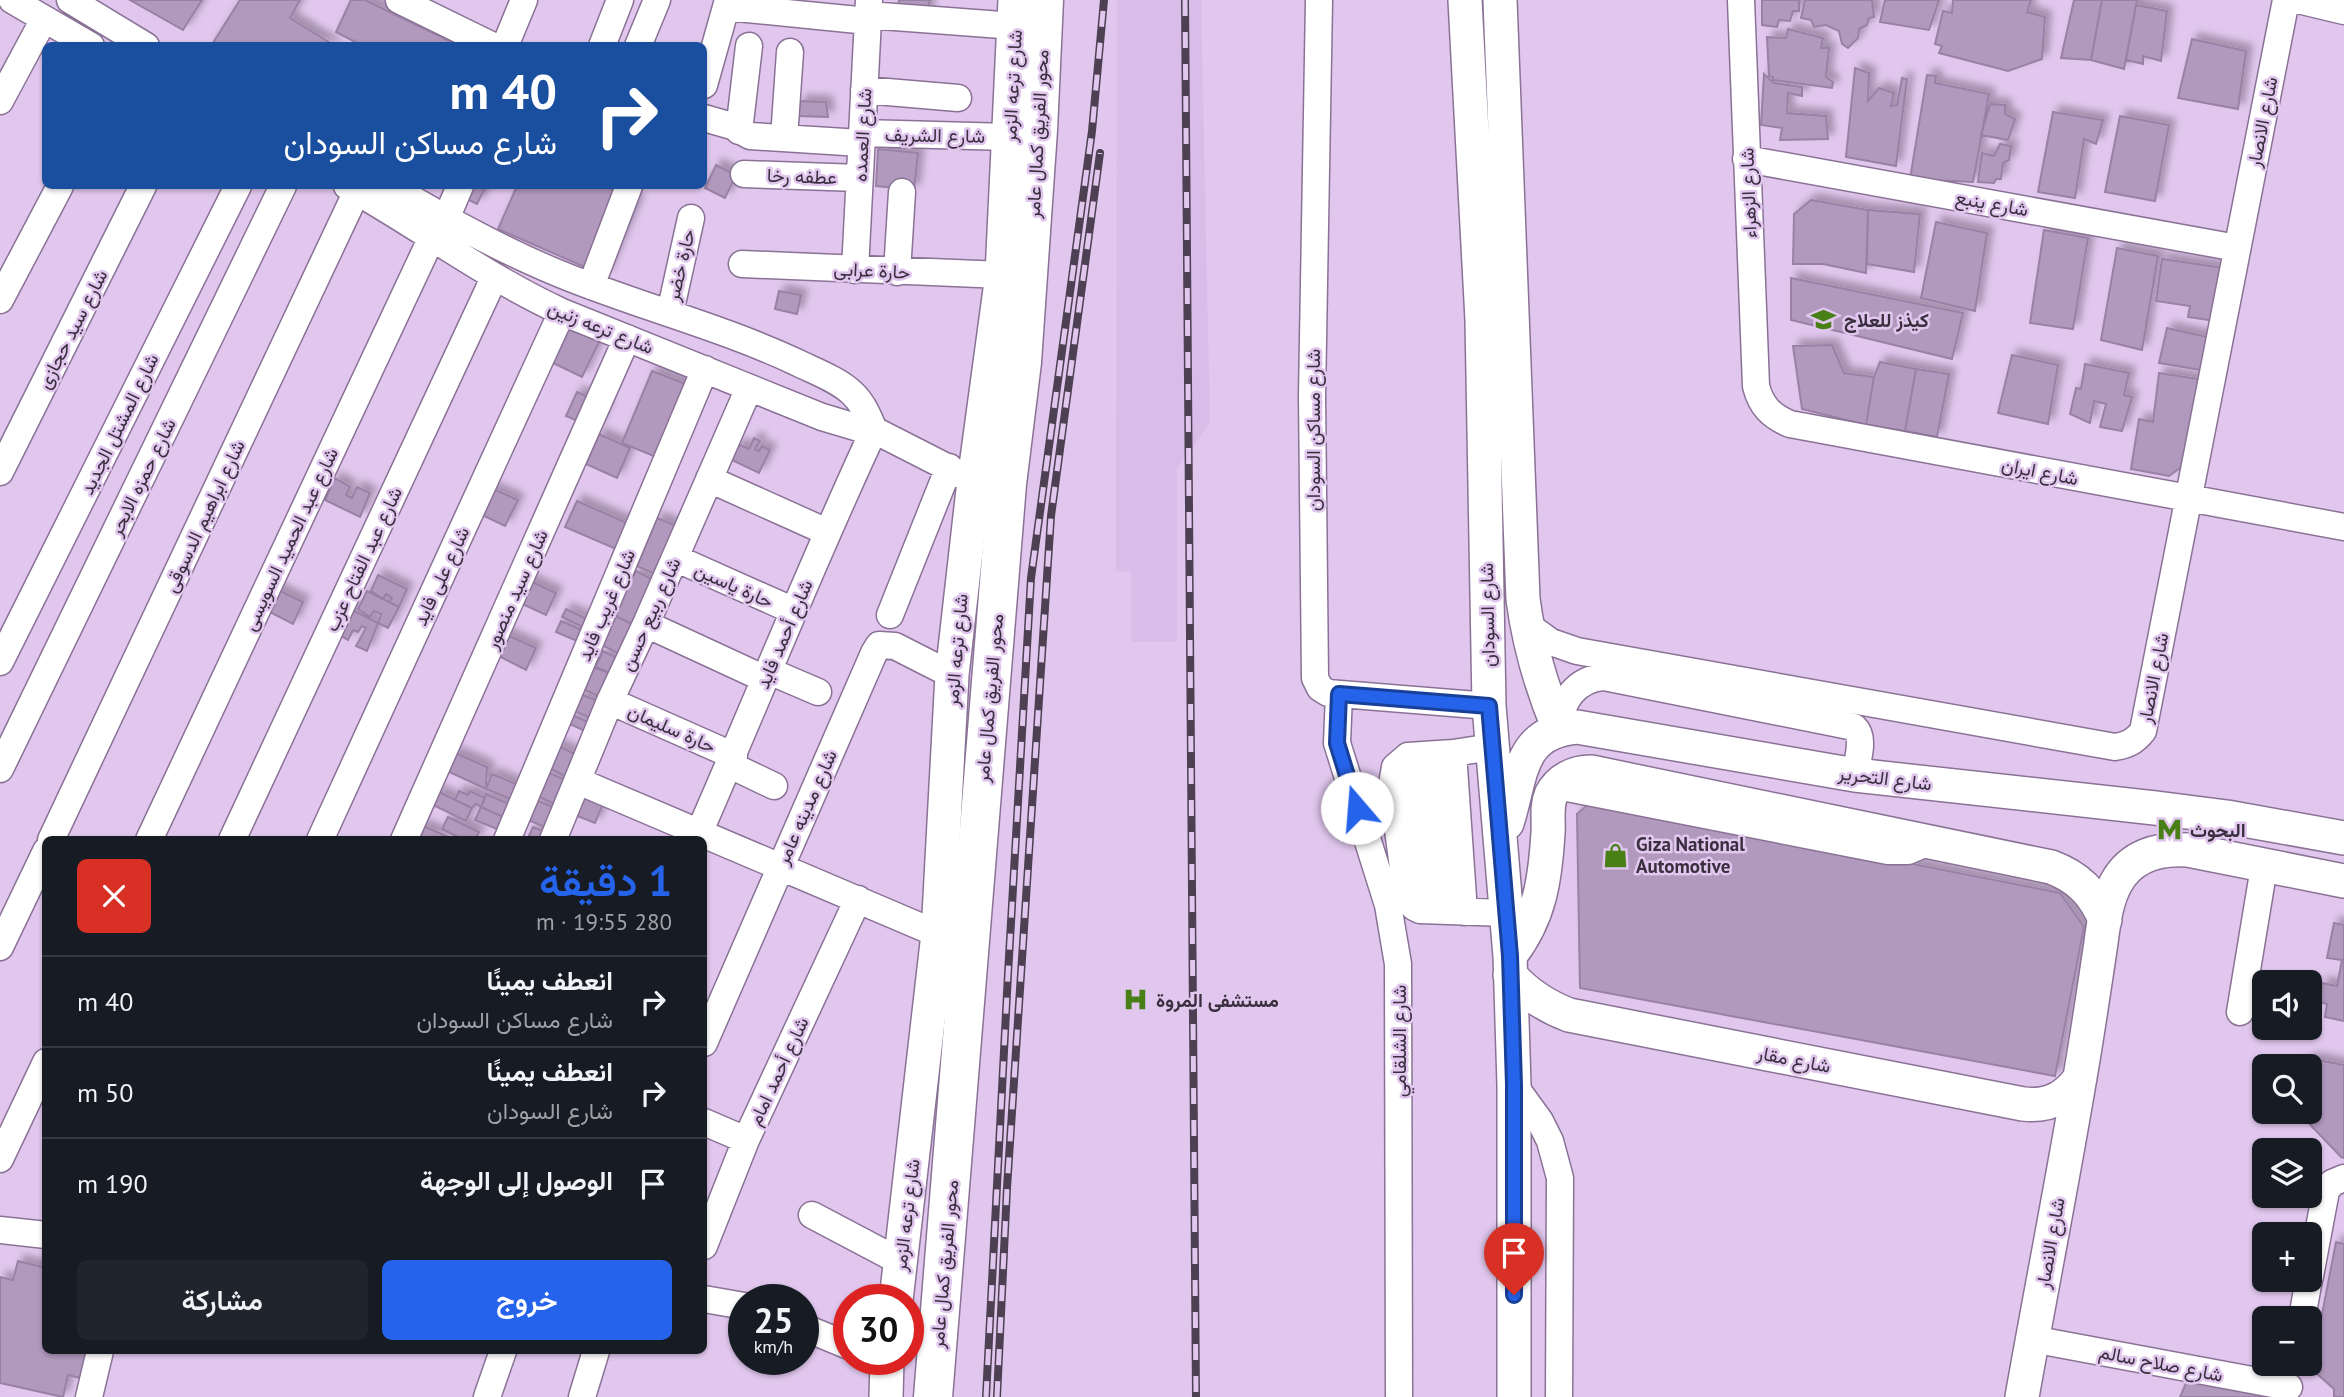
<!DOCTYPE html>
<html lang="ar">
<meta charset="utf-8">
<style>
body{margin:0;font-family:"PT Sans",Vazirmatn,sans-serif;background:#20242c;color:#f1f3f6;direction:rtl;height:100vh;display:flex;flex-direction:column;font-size:26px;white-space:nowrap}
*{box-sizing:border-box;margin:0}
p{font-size:23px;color:#9ea1a6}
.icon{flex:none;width:38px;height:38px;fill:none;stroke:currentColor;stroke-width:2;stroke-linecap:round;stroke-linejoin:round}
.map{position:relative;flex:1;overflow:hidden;direction:ltr}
.side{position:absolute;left:42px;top:836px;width:665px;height:518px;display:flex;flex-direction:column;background:#171b24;border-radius:10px;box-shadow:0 2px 5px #0004;direction:rtl}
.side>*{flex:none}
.top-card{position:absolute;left:42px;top:42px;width:665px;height:147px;border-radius:10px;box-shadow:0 2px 5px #0004;direction:rtl;background:#1a4fa0;color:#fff;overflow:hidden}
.buttons{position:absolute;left:2252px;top:970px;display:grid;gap:14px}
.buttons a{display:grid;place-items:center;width:70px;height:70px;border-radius:10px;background:#171b24;box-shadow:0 2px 5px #0004;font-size:35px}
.speed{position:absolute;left:728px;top:1284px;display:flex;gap:14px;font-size:35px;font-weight:700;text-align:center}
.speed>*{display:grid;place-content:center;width:91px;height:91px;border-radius:50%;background:#171b24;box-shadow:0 2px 5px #0004;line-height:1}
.speed small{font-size:18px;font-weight:400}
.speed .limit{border:10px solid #d22;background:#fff;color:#111}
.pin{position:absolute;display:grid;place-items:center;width:60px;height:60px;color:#fff;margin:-72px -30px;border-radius:50% 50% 50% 0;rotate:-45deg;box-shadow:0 0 7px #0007}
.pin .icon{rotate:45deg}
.me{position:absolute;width:77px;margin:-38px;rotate:342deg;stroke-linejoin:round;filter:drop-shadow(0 0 5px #0008)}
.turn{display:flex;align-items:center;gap:24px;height:147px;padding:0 35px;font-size:32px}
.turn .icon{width:91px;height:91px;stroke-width:2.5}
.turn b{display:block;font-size:49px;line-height:60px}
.round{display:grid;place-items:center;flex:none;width:74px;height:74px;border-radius:10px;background:#20242c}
.summary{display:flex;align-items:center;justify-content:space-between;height:119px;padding:0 35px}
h1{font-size:42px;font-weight:600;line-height:52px;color:#2563eb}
.primary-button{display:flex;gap:14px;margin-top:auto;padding:14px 35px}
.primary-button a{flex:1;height:80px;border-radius:10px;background:#2563eb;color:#fff;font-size:28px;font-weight:600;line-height:80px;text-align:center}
.primary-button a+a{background:#20242c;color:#f1f3f6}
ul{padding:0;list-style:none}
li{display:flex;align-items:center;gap:21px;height:91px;padding:0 35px;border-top:2px solid #363941}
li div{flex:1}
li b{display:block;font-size:26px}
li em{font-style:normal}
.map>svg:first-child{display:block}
.built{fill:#dabce9}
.building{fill:#b198bd;stroke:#9981a5;stroke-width:2;filter:url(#shadow)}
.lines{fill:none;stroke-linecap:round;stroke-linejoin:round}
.minor-casing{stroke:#8a7296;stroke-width:29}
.major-casing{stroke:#8a7296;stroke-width:36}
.highway-casing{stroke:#8a7296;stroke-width:41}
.minor{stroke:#fff;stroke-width:26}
.major{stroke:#fff;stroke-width:33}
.highway{stroke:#fff;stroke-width:38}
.rail-casing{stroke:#4c4052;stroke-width:8}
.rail{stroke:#e1c7ee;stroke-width:5;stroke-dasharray:16;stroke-linecap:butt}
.route-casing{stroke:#184099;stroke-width:18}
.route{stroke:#2563eb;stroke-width:12}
.labels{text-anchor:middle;stroke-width:5;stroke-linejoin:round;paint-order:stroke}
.street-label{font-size:19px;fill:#392f3e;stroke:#e1c7ee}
.poi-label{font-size:19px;font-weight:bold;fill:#392f3e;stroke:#e1c7ee;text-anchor:start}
</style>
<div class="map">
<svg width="2344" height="1397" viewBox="0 0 2344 1397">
<defs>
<filter id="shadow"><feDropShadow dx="6" dy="-6" stdDeviation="3.5" flood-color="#0004"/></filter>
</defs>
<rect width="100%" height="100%" fill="#e1c7ee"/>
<path class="built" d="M1117,0H1201L1210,423L1177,468V642H1131V572L1116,571Z"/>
<path class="building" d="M130,0H202L183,30Z
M240,0H300L290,18L335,46H211Z
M351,0H365L460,46H363L336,32Z
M899,0H930L925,20L897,17Z
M1762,0H1799V11H1793L1790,21L1779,20L1777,27L1762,25Z
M1805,0H1872L1874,17L1869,18L1867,25L1859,29L1858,38L1848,48L1842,44L1839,31L1826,25L1814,27L1811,20L1801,18Z
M1885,0H1939L1929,30L1880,22Z
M1953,0H2031L2027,12L2045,17L2042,59L2008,71L1939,53L1942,46L1935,44L1943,11L1952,13Z
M2074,0H2102L2091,60L2061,58Z
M2102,0H2137L2124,69L2091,60Z
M2136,5L2167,11L2161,61L2143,56V64L2126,60Z
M1788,29L1823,38L1821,48H1829L1826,77L1833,82L1832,88L1773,80V77L1769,76L1767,37L1786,38Z
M2192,39L2246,51L2238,109L2178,98Z
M1855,68L1869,73L1868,101L1879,88L1894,93L1891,106L1897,105L1902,78L1907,79L1896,166L1846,157Z
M1764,74L1774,83L1802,87V96L1788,93L1787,113L1826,116L1828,139L1780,140L1782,128L1761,125Z
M1927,75L1936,76L1935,83L1989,94L1973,182L1910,179Z
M800,101L826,102L828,117L797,116Z
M1990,104L2005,105V114L2015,119L2008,140L1981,135Z
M2053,112L2103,120L2096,144L2084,139L2075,198L2038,192Z
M2120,116L2169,125L2155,201L2105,192Z
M2000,144L2011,146L2009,160L2003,163L2001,179H1996L1994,183L1978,182L1982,153L1994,156Z
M878,149L918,153L914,190L876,186Z
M716,165L736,175L725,198L705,188Z
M439,186H486L477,204Z
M517,186H604L638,200L605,276L498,229Z
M1811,200L1868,210L1866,273L1823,264H1793L1794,214Z
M1868,210L1920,214L1914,272L1867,264Z
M1936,222L1987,233L1975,311L1921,298Z
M2044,230L2088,238L2073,329L2030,323Z
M2117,248L2158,256L2142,350L2101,340Z
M2162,259L2224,268L2216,321L2188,317L2190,306L2156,301Z
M1791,278L1963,313L1952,359L1791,320Z
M779,291L801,295L797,314L775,309Z
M570,327L600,340L582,377L553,363Z
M2167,328L2212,338L2207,371L2159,363Z
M1832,345L1844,373L1874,377L1866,425L1802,409L1793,346Z
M2012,355L2058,365L2048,424L1998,413Z
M1880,362L1916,369L1905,431L1866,425L1874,377Z
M2085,364L2129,373L2124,395L2132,397L2122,431L2100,427L2106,404L2094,401L2090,423L2070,414L2076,388L2081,389Z
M1916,369L1949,374L1937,437L1905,431Z
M652,371L686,384L656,457L622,443Z
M2159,373L2205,380L2191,460L2169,476L2131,469L2139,419L2153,422Z
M577,392L607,405L596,429L566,416Z
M599,434L630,448L617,478L586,464Z
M754,438L760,441L755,449L759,451L762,446L770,450L759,473L730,459L738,444L749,449Z
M335,478L350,487L346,495L352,498L357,487L370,493L360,517L325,500Z
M491,488L518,500L505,526L480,514Z
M577,501L634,526L623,552L565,527Z
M657,518L684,529L666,579L637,566Z
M636,571L659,583L639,627L613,615Z
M378,575L407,589L399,607L389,602L392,598L386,594L383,599L371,591Z
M526,579L556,593L546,615L516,601Z
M272,587L303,602L293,624L262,608Z
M367,591L399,607L388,628L378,623L381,614L374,611L370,617L358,609Z
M349,608L378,623L367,651L356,646L366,628L362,626L358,632L353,630L348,640L338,634Z
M566,609L593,622L589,630L562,617Z
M613,615L639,627L625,657L600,644Z
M561,621L589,633L584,644L556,632Z
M503,633L536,648L526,670L493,653Z
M603,651L625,662L620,677L595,668Z
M589,664L620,677L610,701L580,688Z
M580,694L603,703L596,720L574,711Z
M572,715L595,725L591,734L568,723Z
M557,745L583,758L573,780L547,767Z
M453,752L487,767L486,789L445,770Z
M547,772L572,783L561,807L537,796Z
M492,774L524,787L518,802L486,789Z
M582,790L605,799L595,823L572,814Z
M437,791L472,808L466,821L431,804Z
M459,791L468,795L470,791L485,798L481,807L476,804L472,808L455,800Z
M486,794L516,807L510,820L481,807Z
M536,800L560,810L552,830L528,820Z
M1592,801L2060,893L2084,927L2055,1076L1580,988L1577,814Z
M481,807L510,820L504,832L475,820Z
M448,817L479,832L475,840H464L442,829Z
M421,825L453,839V840H415Z
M533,827L550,834L547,840H527Z
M2334,923L2344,925V1021L2325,1017L2327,1004L2319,1002L2322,983L2337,986L2342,960L2327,958Z
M2313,1059L2344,1065V1158L2341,1157L2297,1111H2310V1066H2299Z
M2336,1242L2344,1244V1397H2334V1389L2316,1373L2318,1335Z
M18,1261L46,1268V1351H95L88,1380L68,1375L63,1397L0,1383V1277L13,1280Z
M2197,1373L2267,1388L2266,1397H2180L2187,1381L2194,1384Z"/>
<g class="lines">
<defs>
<path id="minor" d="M12,0L91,46
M70,0L146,46
M399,0L493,46
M1319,0L1312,396L1315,678L1320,688L1328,693L1489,706
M1741,0L1756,386C1761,406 1771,416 1790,424L2344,527
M2298,0L2344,11
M726,7L868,21
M868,15L1015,26
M505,46L524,0
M602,46L620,0
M638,46L657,0
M704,85L728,0
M864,90L958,98
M0,101L44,19
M704,118L732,126L750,136L861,143
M739,131L749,46
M862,133L1009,137
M784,138L790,52
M1746,159L2237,248
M744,174L859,178
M347,186C420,227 486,277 562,312L822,417L859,428L874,430L974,481
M390,186C445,219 501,250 560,274C638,306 719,326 796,362C814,371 837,379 852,393C863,403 868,416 874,430
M446,219L460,186
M742,264L1002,275
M855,270L869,0
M897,272L902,192
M591,286L629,186
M0,300L60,186
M670,313L691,218
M0,472L143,186
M709,479L827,532
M675,558L794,611
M890,615L949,467
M646,624L765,679
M1526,624L1551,642L1577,651L2115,747C2128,745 2135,741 2143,731L2286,0
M0,662L238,186
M769,671L818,692
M1339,694L1337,743L1388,905L1398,964L1399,1397
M610,701L734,756
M1559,729C1560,701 1576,679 1604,677L1854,727C1866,738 1857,760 1855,775
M1492,747L1453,753L1408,756L1395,767L1392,784L1407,898L1414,907L1420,910L1506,913
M1453,753L1464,912
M1432,755L1446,911
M1408,756L1425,901
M730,765L774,786
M0,769L283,186
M578,781L938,934
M1557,786L1888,851H1908L1929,842
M51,840L357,191
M149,840L431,239
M232,840L494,278
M320,840L562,312
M404,840L627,338
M507,840L705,369
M553,840L610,701L646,624L749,388
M696,840C756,703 811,565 874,430
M0,947L46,851
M2240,1012L2264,867
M704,1043L874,653L879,645L895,646L952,675
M1514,1085L1540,1121L1550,1141L1560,1178L1559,1397
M704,1122L746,1140
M0,1159L46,1062
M812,1215L901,1262
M0,1230L46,1235
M704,1246L746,1140L858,899
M2310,1276L2326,1191L2332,1183L2344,1178
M704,1299L744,1306
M2302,1318L2309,1279
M803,1327L849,1346
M2032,1339L2289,1387
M89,1397L100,1351
M487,1397L503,1351
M582,1397L596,1351"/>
<path id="major" d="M1465,0L1482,320L1489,706L1510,956L1514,1085V1397
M1500,0L1523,599C1529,645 1541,686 1559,729
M1507,823C1522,778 1517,732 1577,727L1855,775L2155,808L2227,817L2344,838
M1510,956C1540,917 1545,881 1548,833C1549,821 1546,807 1551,795C1559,779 1575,772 1591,772L2051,867C2078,877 2094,893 2105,920
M1510,975C1527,994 1545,1006 1569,1015L2023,1104C2048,1107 2066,1098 2080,1078
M896,1300L938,934L952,675L974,481L1002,275L1015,0
M886,1397L887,1360
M2022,1397C2041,1290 2062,1184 2080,1077C2087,1037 2093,996 2099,956C2103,932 2104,905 2116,883C2131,855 2159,848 2188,850L2344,881"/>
<path id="highway" d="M933,1397L1007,484L1022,362L1038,130L1044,0"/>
</defs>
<use href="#minor" class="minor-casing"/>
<use href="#major" class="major-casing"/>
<use href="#highway" class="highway-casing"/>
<use href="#minor" class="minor"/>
<use href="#major" class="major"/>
<use href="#highway" class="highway"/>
<defs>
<path id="rail" d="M1185,0L1196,1397
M986,1397L1008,974L1031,578L1092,131L1104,0
M997,1397L1007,1188L1051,516L1100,153"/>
</defs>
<use href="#rail" class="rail-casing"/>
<use href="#rail" class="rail"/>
</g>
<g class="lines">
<defs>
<path id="route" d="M1357,808L1337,743L1339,694L1489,706L1510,956L1514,1085V1295"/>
</defs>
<use href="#route" class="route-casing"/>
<use href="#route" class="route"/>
</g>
<defs>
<symbol id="school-bare" viewBox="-9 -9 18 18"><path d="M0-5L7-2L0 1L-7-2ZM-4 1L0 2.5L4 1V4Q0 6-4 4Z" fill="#487f17" stroke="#e1c7ee" stroke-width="2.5" paint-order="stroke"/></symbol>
<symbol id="metro-bare" viewBox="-9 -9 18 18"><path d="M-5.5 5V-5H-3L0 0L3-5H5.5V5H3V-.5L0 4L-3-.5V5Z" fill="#487f17" stroke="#e1c7ee" stroke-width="2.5" paint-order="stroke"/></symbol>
<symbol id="shop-bare" viewBox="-9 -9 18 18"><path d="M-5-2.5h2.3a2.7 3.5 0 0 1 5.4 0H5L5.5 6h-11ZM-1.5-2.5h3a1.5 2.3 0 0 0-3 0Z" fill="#487f17" stroke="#e1c7ee" stroke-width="2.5" paint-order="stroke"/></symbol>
<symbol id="hospital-bare" viewBox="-9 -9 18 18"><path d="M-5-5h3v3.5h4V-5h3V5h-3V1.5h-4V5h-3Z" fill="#487f17" stroke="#e1c7ee" stroke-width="2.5" paint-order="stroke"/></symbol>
</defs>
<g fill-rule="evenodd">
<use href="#school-bare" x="1806" y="302" width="35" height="35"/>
<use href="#metro-bare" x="2152" y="812" width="35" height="35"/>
<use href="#shop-bare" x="1598" y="838" width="35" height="35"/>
<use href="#hospital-bare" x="1118" y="982" width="35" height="35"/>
</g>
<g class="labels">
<g class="street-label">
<text transform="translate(1012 86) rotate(-87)" y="7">شارع ترعه الزمر</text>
<text transform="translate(2262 122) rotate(-79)" y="7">شارع الانصار</text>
<text transform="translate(1037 134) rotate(-87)" y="7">محور الفريق كمال عامر</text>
<text transform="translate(862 135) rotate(-87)" y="7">شارع العمده</text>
<text transform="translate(935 135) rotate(1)" y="7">شارع الشريف</text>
<text transform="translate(802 176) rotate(2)" y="7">عطفه رخا</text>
<text transform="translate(1748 193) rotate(-92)" y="7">شارع الزهراء</text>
<text transform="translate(1992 203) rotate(10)" y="7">شارع ينبع</text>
<text transform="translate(680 265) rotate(-77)" y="7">حارة خضر</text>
<text transform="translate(872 270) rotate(3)" y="7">حارة عرابى</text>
<text transform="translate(601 327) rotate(22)" y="7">شارع ترعه زنين</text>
<text transform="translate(72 329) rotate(-63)" y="7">شارع سيد حجازى</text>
<text transform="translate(119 424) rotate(-64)" y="7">شارع المشتل الجديد</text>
<text transform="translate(1313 430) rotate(-90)" y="7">شارع مساكن السودان</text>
<text transform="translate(2040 471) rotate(11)" y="7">شارع ايران</text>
<text transform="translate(142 477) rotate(-64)" y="7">شارع حمزه الابحر</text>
<text transform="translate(204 516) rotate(-65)" y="7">شارع ابراهيم الدسوقى</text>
<text transform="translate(290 539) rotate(-65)" y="7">شارع عبد الحميد السويسى</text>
<text transform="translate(363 559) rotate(-65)" y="7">شارع عبد الفتاح عزب</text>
<text transform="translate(441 576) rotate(-65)" y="7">شارع على فايد</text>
<text transform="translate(734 585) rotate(24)" y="7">حارة ياسين</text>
<text transform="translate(516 589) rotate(-66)" y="7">شارع سيد منصور</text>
<text transform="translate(606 605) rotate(-67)" y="7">شارع غريب فايد</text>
<text transform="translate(650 614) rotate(-66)" y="7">شارع ربيع حسن</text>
<text transform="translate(1487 615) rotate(-91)" y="7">شارع السودان</text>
<text transform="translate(784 634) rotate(-67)" y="7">شارع أحمد فايد</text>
<text transform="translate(956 650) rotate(-85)" y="7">شارع ترعه الزمر</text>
<text transform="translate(2153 678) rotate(-79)" y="7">شارع الانصار</text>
<text transform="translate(989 698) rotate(-85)" y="7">محور الفريق كمال عامر</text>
<text transform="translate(672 728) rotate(24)" y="7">حارة سليمان</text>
<text transform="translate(1885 778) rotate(7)" y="7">شارع التحرير</text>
<text transform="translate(806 807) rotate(-66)" y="7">شارع مدينه عامر</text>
<text transform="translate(1399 1041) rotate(-90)" y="7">شارع الشلقامي</text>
<text transform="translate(1794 1059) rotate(11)" y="7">شارع مقار</text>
<text transform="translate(778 1071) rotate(-65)" y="7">شارع أحمد امام</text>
<text transform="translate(906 1215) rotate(-83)" y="7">شارع ترعه الزمر</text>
<text transform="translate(2050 1243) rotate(-80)" y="7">شارع الانصار</text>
<text transform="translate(944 1264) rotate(-85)" y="7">محور الفريق كمال عامر</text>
<text transform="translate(2161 1363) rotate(11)" y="7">شارع صلاح سالم</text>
</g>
<g class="poi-label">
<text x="1844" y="327">كيذز للعلاج</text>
<text x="2190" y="837">البحوث</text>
<text x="1636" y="851">Giza National<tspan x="1636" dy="22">Automotive</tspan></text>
<text x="1156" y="1007">مستشفى المروة</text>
</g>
</g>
</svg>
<div class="buttons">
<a><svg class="icon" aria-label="sound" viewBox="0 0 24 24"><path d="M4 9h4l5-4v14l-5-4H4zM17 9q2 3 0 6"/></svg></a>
<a><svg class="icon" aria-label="search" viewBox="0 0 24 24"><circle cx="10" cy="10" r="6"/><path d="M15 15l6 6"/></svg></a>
<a><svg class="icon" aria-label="layers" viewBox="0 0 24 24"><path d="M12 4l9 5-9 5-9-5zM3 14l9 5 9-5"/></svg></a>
<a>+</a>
<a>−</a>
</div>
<div class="speed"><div>25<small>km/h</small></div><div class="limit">30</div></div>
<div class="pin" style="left:1514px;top:1295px;background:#d93025"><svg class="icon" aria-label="arrive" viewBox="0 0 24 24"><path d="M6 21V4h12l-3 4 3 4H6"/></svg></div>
<svg class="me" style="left:1357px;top:808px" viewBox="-20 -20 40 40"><circle r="19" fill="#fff"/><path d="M0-13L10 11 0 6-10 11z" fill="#2563eb"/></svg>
<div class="top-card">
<div class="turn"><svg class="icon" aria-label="right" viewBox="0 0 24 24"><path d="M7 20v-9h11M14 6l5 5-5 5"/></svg><div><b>40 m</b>شارع مساكن السودان</div></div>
</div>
<section class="side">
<div class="summary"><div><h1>1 دقيقة</h1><p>280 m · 19:55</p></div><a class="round" style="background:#d93025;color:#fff"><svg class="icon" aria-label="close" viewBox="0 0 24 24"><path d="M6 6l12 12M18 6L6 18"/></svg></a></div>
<ul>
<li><svg class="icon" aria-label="right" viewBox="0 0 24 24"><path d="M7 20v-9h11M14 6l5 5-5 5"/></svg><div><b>انعطف يمينًا</b><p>شارع مساكن السودان</p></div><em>40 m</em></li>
<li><svg class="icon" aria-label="right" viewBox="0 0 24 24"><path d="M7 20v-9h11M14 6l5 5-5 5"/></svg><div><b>انعطف يمينًا</b><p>شارع السودان</p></div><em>50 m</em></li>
<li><svg class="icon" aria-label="arrive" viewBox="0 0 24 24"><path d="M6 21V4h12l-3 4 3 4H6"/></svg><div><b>الوصول إلى الوجهة</b></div><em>190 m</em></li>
</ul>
<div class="primary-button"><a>خروج</a><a>مشاركة</a></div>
</section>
</div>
